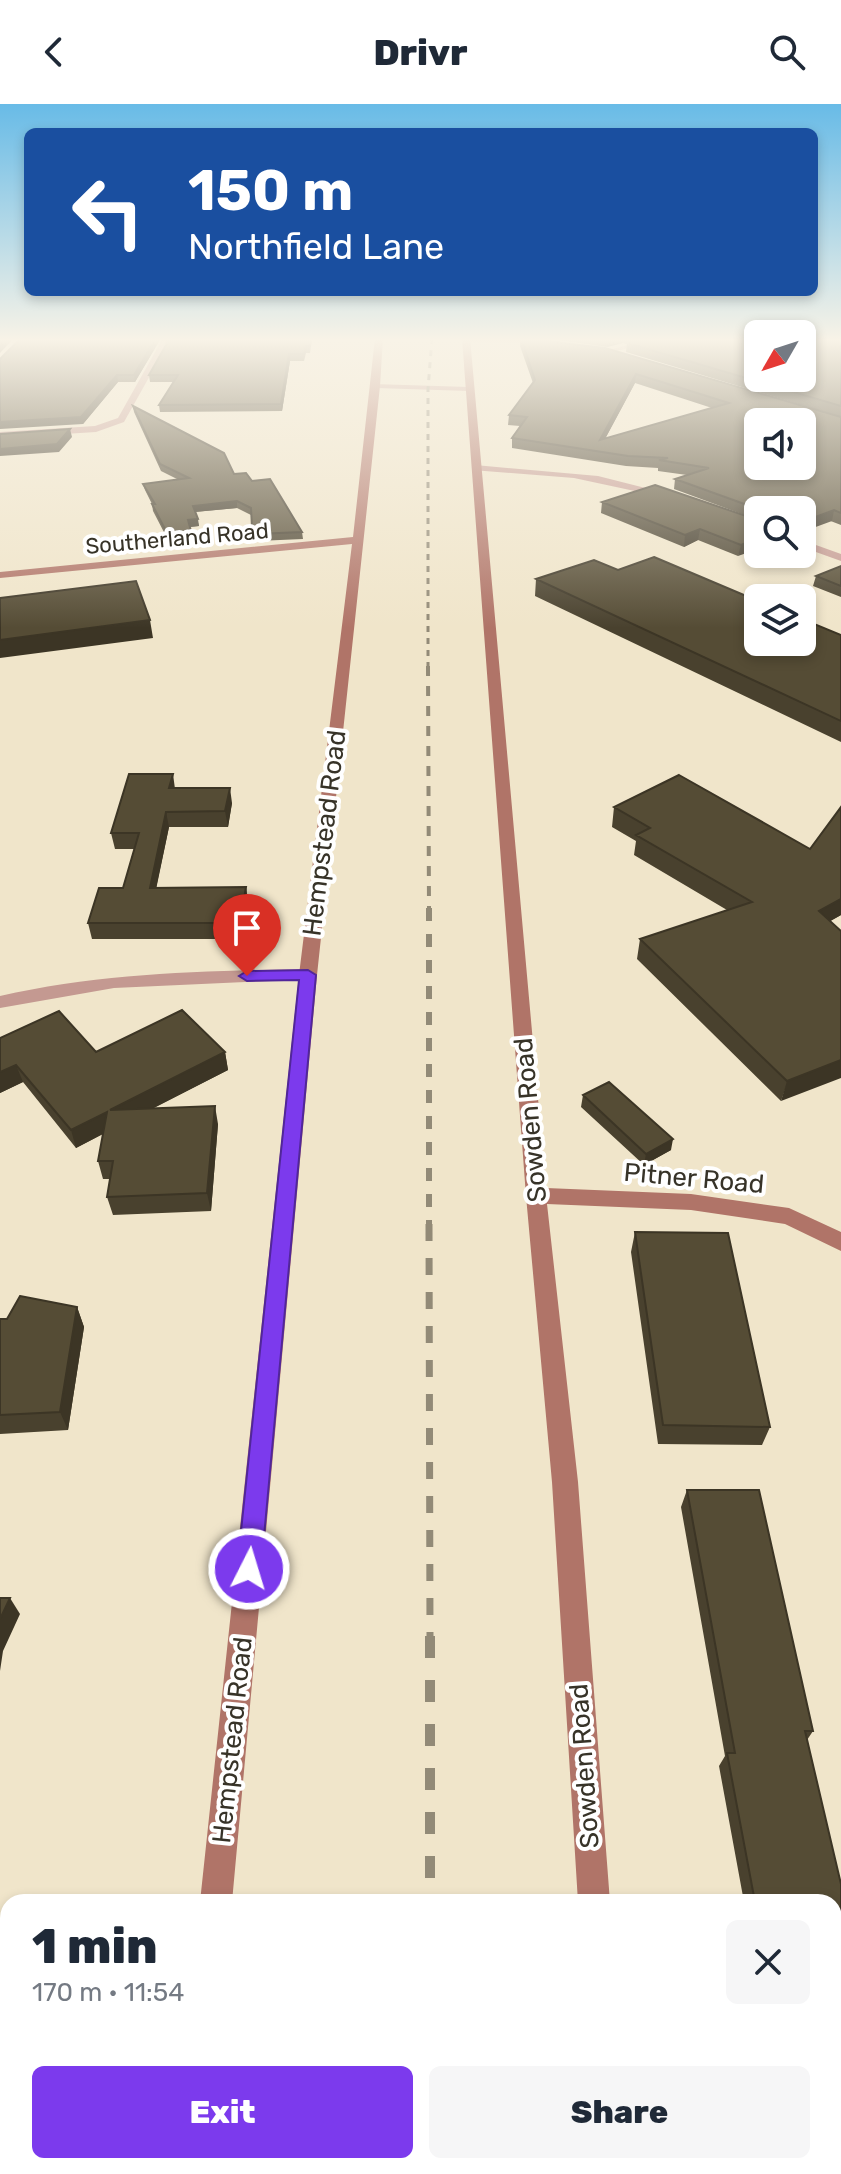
<!DOCTYPE html>
<meta charset="utf-8">
<style>
body{margin:0;font-family:Rubik,sans-serif;background:#f6f6f7;color:#1f2937;height:100vh;display:flex;flex-direction:column;font-size:30px;white-space:nowrap}
*{box-sizing:border-box;margin:0}
p{font-size:26px;color:#747a83}
.icon{flex:none;width:44px;height:44px;fill:none;stroke:currentColor;stroke-width:2;stroke-linecap:round;stroke-linejoin:round}
.map{position:relative;flex:1;overflow:hidden}
.panel{position:absolute;left:0px;top:1790px;width:842px;height:280px;display:flex;flex-direction:column;background:#fff;border-radius:24px 24px 0 0;box-shadow:0 4px 12px #0003}
.panel>*{flex:none}
.hud{position:absolute;left:24px;top:24px;width:794px;height:168px;border-radius:12px;box-shadow:0 4px 12px #0003;background:#1a4fa0;color:#fff;overflow:hidden}
.needle{width:52px;rotate:231deg}
.controls{position:absolute;left:744px;top:216px;display:grid;gap:16px}
.controls a{display:grid;place-items:center;width:72px;height:72px;border-radius:12px;background:#fff;box-shadow:0 4px 12px #0003;font-size:40px}
.pin{position:absolute;display:grid;place-items:center;width:68px;height:68px;color:#fff;margin:-82px -34px;border-radius:50% 50% 50% 0;rotate:-45deg;box-shadow:0 0 8px #0007}
.pin .icon{rotate:45deg}
.me{position:absolute;width:88px;margin:-44px;rotate:5deg;stroke-linejoin:round;filter:drop-shadow(0 0 6px #0008)}
.turn{display:flex;align-items:center;gap:28px;height:168px;padding:0 32px;font-size:36px}
.turn .icon{width:104px;height:104px;stroke-width:2.5}
.turn b{display:block;font-size:56px;line-height:68px}
.round{display:grid;place-items:center;flex:none;width:84px;height:84px;border-radius:12px;background:#f6f6f7}
.head{display:flex;align-items:center;justify-content:space-between;height:136px;padding:0 32px}
h1{font-size:48px;font-weight:800;line-height:60px}
.primary-button{display:flex;gap:16px;margin-top:auto;padding:16px 32px}
.primary-button a{flex:1;height:92px;border-radius:12px;background:#7c3aed;color:#fff;font-size:32px;font-weight:800;line-height:92px;text-align:center}
.primary-button a+a{background:#f6f6f7;color:#1f2937}
header{display:flex;justify-content:space-between;align-items:center;height:104px;padding:0 32px;background:#fff;font-size:36px;font-weight:800}
.map>svg:first-child{display:block}
.lines{fill:none;stroke-linecap:round;stroke-linejoin:round}
.street{fill:#c49991;fill-rule:evenodd}
.secondary{fill:#b07468;fill-rule:evenodd}
.rail-far4{stroke:#928a77;stroke-width:3;stroke-dasharray:6 6;stroke-linecap:butt}
.rail-far3{stroke:#928a77;stroke-width:4;stroke-dasharray:10 10;stroke-linecap:butt}
.rail-far2{stroke:#928a77;stroke-width:6;stroke-dasharray:13 13;stroke-linecap:butt}
.rail-far1{stroke:#928a77;stroke-width:7;stroke-dasharray:17 17;stroke-linecap:butt}
.rail{stroke:#928a77;stroke-width:10;stroke-dasharray:22 22;stroke-linecap:butt}
.wall{fill:#49412e;fill-rule:evenodd}
.shaded-wall{fill:#3c3525}
.building{fill:#554c35;stroke:#3c3525;stroke-width:2;fill-rule:evenodd}
.route{fill:#7c3aed;stroke:#51269a;stroke-width:2}
.labels{text-anchor:middle;stroke-width:8;stroke-linejoin:round;paint-order:stroke}
.far-street-label{font-size:22px;fill:#373328;stroke:#fff}
.street-label{font-size:26px;fill:#373328;stroke:#fff}
</style>
<header><svg class="icon" aria-label="back" viewBox="0 0 24 24"><path d="M15 5l-7 7 7 7"/></svg>Drivr<svg class="icon" aria-label="search" viewBox="0 0 24 24"><circle cx="10" cy="10" r="6"/><path d="M15 15l6 6"/></svg></header>
<div class="map">
<svg width="841" height="2070" viewBox="0 0 841 2070">
<rect width="100%" height="100%" fill="#f0e5ca"/>
<g class="lines">
<path class="street" d="M163,234H171L124,318L96,328L0,334V328L95,322L118,314Z
M463,234L546,237L550,239L466,238Z
M653,234H666L606,250L602,248Z
M373,280L469,283L473,285L469,287L376,284Z
M475,361L598,372L677,392L672,395L574,374L472,366Z
M802,436L841,450V457L802,443Z
M308,865L314,867L317,871L314,875L114,884L0,904V892C102,869 204,867 308,865Z"/>
<path class="secondary" d="M375,234H383L380,282L317,871L232,1798H200L299,871L352,440L0,474V468L353,433Z
M462,234H470L546,1084L691,1090L789,1104L841,1128V1147L785,1120L691,1106L547,1100L578,1378L610,1798H578L552,1378L526,1092Z
M172,2062H208L207,2070H171Z
M594,2062H630L631,2070H595Z"/>
<path class="rail-far4" d="M428,564V285L432,234"/>
<path class="rail-far3" d="M428,562L429,806"/>
<path class="rail-far2" d="M429,804V1122"/>
<path class="rail-far1" d="M429,1120L430,1534"/>
<path class="rail" d="M430,1532V1798
M430,2062V2070"/>
</g>
<path class="wall" d="M21,234H161L135,278H118L83,320Z
M170,234H312L310,249H306L304,257H290L282,307L160,308L159,301L173,278H150L149,271Z
M521,234L841,313V421L802,406H758V416L674,385L675,375L687,371L658,367V364L626,362L512,344V334L520,322L508,321L509,311L533,279L520,242ZM635,279L712,304L605,335Z
M545,234H642L607,243Z
M841,234V313L626,248L627,239Z
M133,302L234,370L252,377L302,428L303,435L257,437L256,430H252L251,411L237,404L195,408L199,422L190,423L192,434L168,436L153,407L152,400L145,386L143,380L179,376L161,367L134,308Z
M602,398L758,416L738,452L698,436L684,443L601,409Z
M841,462V493L813,482L816,472Z
M618,466L841,531V638L535,492L536,475Z
M175,684L232,699L228,723H169L156,784L246,783L248,799L242,835H92L88,819L123,784L134,745H115L111,729Z
M614,703L810,745L841,703V811L830,817L841,827L781,997L637,855L640,835L727,806L634,751L636,737L612,723Z
M0,934L96,948H225L228,966L153,1004L218,1020L211,1107L113,1111L107,1093L110,1075H103L98,1057L103,1030L76,1044L23,978L0,989Z
M583,991L671,1046L644,1061L581,1003Z
M635,1128L770,1323L762,1341L658,1340L631,1148Z
M77,1203L84,1223L68,1326L0,1330V1215Z
M687,1386H759L813,1627L807,1636L841,1780V2070H795L793,2062H834V1798H744L719,1662L725,1652L681,1403Z"/>
<path class="shaded-wall" d="M7,234H14L0,249V241Z
M156,234H161L135,278L134,271Z
M608,234H642L607,243Z
M289,250L290,257L282,307L281,300Z
M636,270L635,279L599,346L600,336Z
M117,271L118,278L83,320L0,325V318Z
M70,325L72,333L59,348L0,352V345Z
M237,397V404L194,408L193,402Z
M834,406L832,417L802,428V418Z
M198,415L199,422L189,423L188,416Z
M700,425L698,436L684,443L685,431Z
M191,427L192,434L168,436L167,429Z
M758,434V445L738,452L741,441Z
M150,516L153,534L0,554V536Z
M173,670L175,685L169,684Z
M230,684L232,699L228,723L225,707Z
M166,708L169,723L153,800L150,784Z
M246,783L248,799L242,835L240,819Z
M841,795V811L813,827L819,807Z
M225,948L228,966L115,1024L110,1006Z
M841,956V974L781,997L787,977Z
M16,961L23,978L0,989V968Z
M215,1002L218,1020L211,1107L207,1089Z
M107,1008L112,1025L76,1044L71,1026Z
M673,1035L671,1046L644,1061L646,1050Z
M77,1203L84,1223L68,1326L60,1308Z
M10,1494L20,1510L3,1547L0,1567V1515Z"/>
<path class="building" d="M0,234H7L0,241Z
M21,234H156L134,271H117L81,313L0,318V255Z
M170,234H311L310,242H306L304,250H289L281,300L159,301L178,271H149Z
M521,234L605,244L841,313V409L834,406L802,418V406H761L675,375L709,364L659,356L668,354L628,352L512,334L527,313L509,311L535,276ZM636,270L729,299L600,336ZM758,318H802V362H758Z
M647,234H758V274H802V234H841V302L627,239Z
M133,302L224,349L234,370L246,369L252,377L270,375L302,428L256,430V423H252L251,404L237,397L193,402L198,415L188,416L191,427L167,429L152,400H155L143,380L189,374L160,360Z
M70,325L57,340L0,345V330Z
M655,381L758,416V434L741,441L700,425L685,431L602,398Z
M654,453L758,497V538H802V515L841,531V617L536,475L594,456L618,466Z
M841,462V482L816,472Z
M136,477L150,516L0,536V494Z
M129,670H173L169,684H230L225,707L166,708L150,784L246,783L240,819H88L99,784H123L139,729H111Z
M679,671L810,745L841,703V795L819,807L841,827V956L787,977L640,835L752,798L636,731L650,724L614,703Z
M182,906L225,948L110,1006L215,1002L207,1089L107,1093L113,1057H98L107,1008L71,1026L16,961L0,968V934L59,907L96,948Z
M609,978L673,1035L646,1050L583,991Z
M635,1128L728,1129L770,1323L663,1321Z
M20,1192L77,1203L60,1308L0,1311V1215H7Z
M687,1386H759L813,1627H805L841,1780V2070H807L806,2062H834V1798H755L727,1649H735Z
M0,1494H10L0,1515Z"/>
<linearGradient id="sky" x2="0" y2="1"><stop stop-color="#68bbe7"/><stop offset="0.45" stop-color="#f8f3e7"/><stop offset="1" stop-color="#f8f3e7" stop-opacity="0"/></linearGradient>
<rect width="841" height="524" fill="url(#sky)"/>
<path class="route" d="M308,866L316,871L261,1465L258,1474L249,1477L240,1474L237,1465L299,876L247,877L239,872L247,867Z"/>
<g class="labels">
<g class="far-street-label">
<text transform="translate(177 434) rotate(-5)" y="8">Southerland Road</text>
</g>
<g class="street-label">
<text transform="translate(324 729) rotate(-83)" y="9">Hempstead Road</text>
<text transform="translate(530 1016) rotate(-95)" y="9">Sowden Road</text>
<text transform="translate(694 1074) rotate(5)" y="9">Pitner Road</text>
<text transform="translate(232 1636) rotate(-84)" y="9">Hempstead Road</text>
<text transform="translate(584 1662) rotate(-94)" y="9">Sowden Road</text>
</g>
</g>
</svg>
<div class="controls">
<a><svg class="needle" viewBox="-14 -14 28 28"><path d="M0-13l5 13h-10z" fill="#e53935"/><path d="M0 13l5-13h-10z" fill="#747a83"/></svg></a>
<a><svg class="icon" aria-label="sound" viewBox="0 0 24 24"><path d="M4 9h4l5-4v14l-5-4H4zM17 9q2 3 0 6"/></svg></a>
<a><svg class="icon" aria-label="search" viewBox="0 0 24 24"><circle cx="10" cy="10" r="6"/><path d="M15 15l6 6"/></svg></a>
<a><svg class="icon" aria-label="layers" viewBox="0 0 24 24"><path d="M12 4l9 5-9 5-9-5zM3 14l9 5 9-5"/></svg></a>
</div>
<div class="pin" style="left:247px;top:872px;background:#d93025"><svg class="icon" aria-label="arrive" viewBox="0 0 24 24"><path d="M6 21V4h12l-3 4 3 4H6"/></svg></div>
<svg class="me" style="left:249px;top:1465px" viewBox="-20 -20 40 40"><circle r="17" fill="#7c3aed" stroke="#fff" stroke-width="3"/><path d="M0-11L8 9 0 5-8 9z" fill="#fff"/></svg>
<div class="hud">
<div class="turn"><svg class="icon" aria-label="left" viewBox="0 0 24 24"><path d="M17 20v-9H6M10 6l-5 5 5 5"/></svg><div><b>150 m</b>Northfield Lane</div></div>
</div>
<section class="panel">
<div class="head"><div><h1>1 min</h1><p>170 m · 11:54</p></div><a class="round"><svg class="icon" aria-label="close" viewBox="0 0 24 24"><path d="M6 6l12 12M18 6L6 18"/></svg></a></div>
<div class="primary-button"><a>Exit</a><a>Share</a></div>
</section>
</div>
